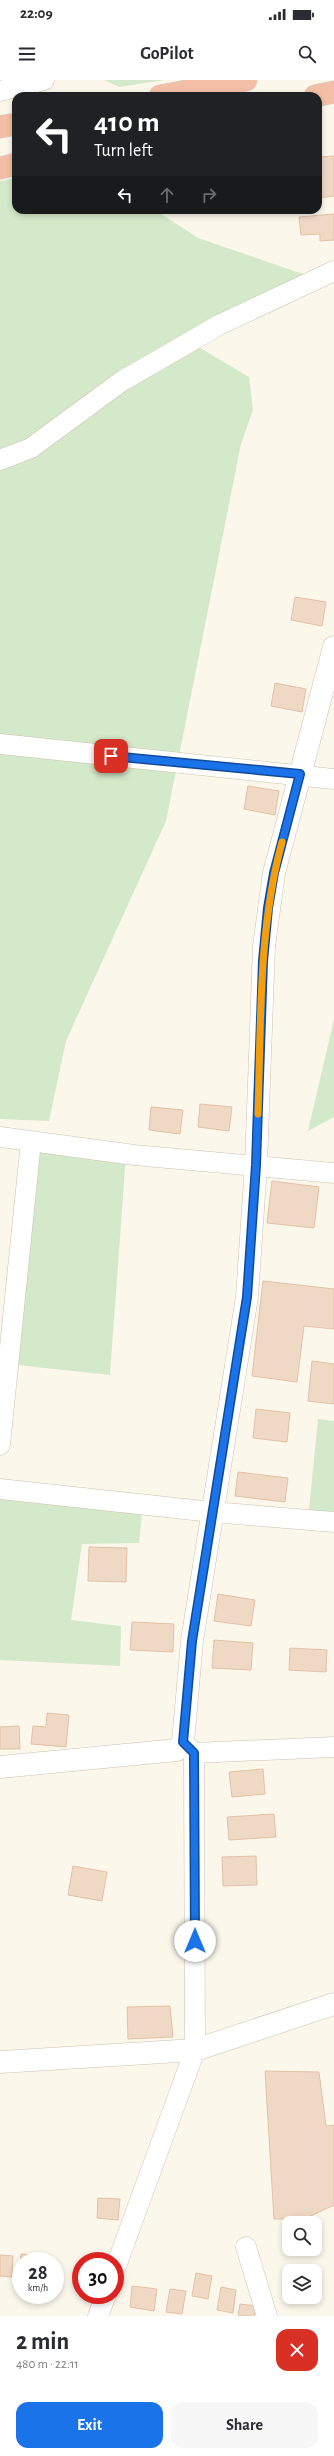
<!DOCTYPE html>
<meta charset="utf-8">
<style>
body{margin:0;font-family:"Alegreya Sans",sans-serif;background:#f7f7f7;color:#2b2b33;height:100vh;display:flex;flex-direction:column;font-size:15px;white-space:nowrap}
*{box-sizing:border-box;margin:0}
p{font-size:13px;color:#7c7c81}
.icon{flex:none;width:22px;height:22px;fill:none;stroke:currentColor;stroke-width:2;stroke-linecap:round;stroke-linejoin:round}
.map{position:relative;height:2236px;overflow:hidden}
.side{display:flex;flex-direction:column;background:#fff;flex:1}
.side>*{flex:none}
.guide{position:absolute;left:12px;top:12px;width:310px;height:122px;border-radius:12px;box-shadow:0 2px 6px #0003;background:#202124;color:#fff;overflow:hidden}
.fabs{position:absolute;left:282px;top:2136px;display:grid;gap:8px}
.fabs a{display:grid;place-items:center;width:40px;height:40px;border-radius:8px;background:#fff;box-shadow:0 2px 6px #0003;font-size:20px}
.speed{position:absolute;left:12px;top:2172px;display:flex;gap:8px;font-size:20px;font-weight:700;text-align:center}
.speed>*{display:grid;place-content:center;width:52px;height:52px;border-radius:50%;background:#fff;box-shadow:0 2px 6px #0003;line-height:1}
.speed small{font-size:10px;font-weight:400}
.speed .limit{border:6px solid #d22;background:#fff;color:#111}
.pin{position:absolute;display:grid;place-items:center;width:34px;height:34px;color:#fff;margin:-17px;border-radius:8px;box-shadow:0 2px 6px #0006}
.me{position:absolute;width:44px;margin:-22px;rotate:0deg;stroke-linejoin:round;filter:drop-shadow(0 0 3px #0008)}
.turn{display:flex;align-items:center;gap:14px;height:84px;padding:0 16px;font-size:18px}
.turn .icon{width:52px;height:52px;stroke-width:2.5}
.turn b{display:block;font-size:28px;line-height:34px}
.lanes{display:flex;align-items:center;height:38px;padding:0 16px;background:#0003;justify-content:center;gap:20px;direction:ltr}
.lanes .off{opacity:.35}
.round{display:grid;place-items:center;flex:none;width:42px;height:42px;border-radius:12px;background:#f7f7f7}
.head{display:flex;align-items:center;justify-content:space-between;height:68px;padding:0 16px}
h1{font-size:24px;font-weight:600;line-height:30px}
.cta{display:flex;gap:8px;margin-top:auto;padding:8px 16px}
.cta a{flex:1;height:46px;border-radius:12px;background:#1a73e8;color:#fff;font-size:16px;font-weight:600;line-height:46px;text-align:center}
.cta a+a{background:#f7f7f7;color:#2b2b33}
.status{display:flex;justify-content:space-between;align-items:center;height:28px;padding:0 20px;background:#fff;direction:ltr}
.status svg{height:11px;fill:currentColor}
header{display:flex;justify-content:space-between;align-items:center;height:52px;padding:0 16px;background:#fff;font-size:18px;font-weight:600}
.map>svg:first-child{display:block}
.green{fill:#d4e9ca}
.building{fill:#f0d9c4;stroke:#e2c1a6}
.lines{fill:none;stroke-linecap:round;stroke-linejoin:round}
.street-casing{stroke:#cec0b1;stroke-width:21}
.secondary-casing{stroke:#d0c0af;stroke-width:23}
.highway-casing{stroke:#d9d2ce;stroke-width:23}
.street{stroke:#fff;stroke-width:20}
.secondary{stroke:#fff;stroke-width:22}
.highway{stroke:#f2bfa6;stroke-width:22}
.route-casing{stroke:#114b97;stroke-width:10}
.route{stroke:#1a73e8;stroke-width:7}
.slow{stroke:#f59e0b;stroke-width:7}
</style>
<div class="status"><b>22:09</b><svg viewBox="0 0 49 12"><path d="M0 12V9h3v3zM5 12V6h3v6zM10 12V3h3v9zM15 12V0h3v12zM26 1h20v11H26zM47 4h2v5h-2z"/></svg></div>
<header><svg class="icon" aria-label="menu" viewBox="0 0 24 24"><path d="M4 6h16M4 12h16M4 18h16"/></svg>GoPilot<svg class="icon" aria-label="search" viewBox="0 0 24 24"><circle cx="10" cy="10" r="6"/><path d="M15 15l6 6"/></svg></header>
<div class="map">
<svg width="334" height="2236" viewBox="0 0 334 2236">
<rect width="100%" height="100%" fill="#fcf7eb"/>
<path class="green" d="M104,0H165L119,7Z
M16,98V130H155L198,158L318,199L190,262L249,297L253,330L241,364L166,741L66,961L49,1041L0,1039V101Z
M334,939V1037L308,1051Z
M31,1061L126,1074L110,1295L8,1284Z
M318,1339L334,1341V1442L308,1439Z
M0,1409L143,1425L139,1463L82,1464L71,1540L121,1546L120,1586L0,1580Z"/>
<path class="building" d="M334,76V116L318,118V77Z
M334,134V160L320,161V154L301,155L299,137Z
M295,517L326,522L322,546L291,540Z
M275,603L306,609L302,632L271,626Z
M248,706L279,711L275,735L244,729Z
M200,1024L232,1027L229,1051L198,1047Z
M151,1027L183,1030L180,1054L149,1050Z
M272,1101L319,1107L314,1148L267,1143Z
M263,1201L334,1209V1249L304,1246L297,1302L252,1296Z
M312,1281L334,1284V1324L308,1321Z
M256,1329L290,1333L287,1362L253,1358Z
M238,1392L288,1398L285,1422L235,1416Z
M89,1467L127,1468L126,1502L88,1501Z
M218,1514L255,1520L251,1546L214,1541Z
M132,1542L174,1544L173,1572L130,1570Z
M214,1560L253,1563L251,1590L212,1588Z
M290,1568L327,1570L326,1592L289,1590Z
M47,1633L69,1635L66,1667L31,1664L33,1646L46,1647Z
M19,1646L20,1669H0V1647Z
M263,1689L265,1714L232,1717L229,1692Z
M274,1734L276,1757L229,1760L227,1737Z
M256,1776L257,1805L223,1806L222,1777Z
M73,1786L107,1792L102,1821L68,1815Z
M170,1926L173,1957L128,1959L127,1927Z
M265,1991L319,1992L326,2046L334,2045V2125L304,2139H274Z
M98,2118L120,2119L118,2140L97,2138Z
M21,2174L42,2176L41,2181H21V2195H19Z
M0,2175L13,2176L12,2197L0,2196Z
M196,2193L212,2196L208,2219L192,2216Z
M132,2206L157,2209L154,2231L130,2227Z
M221,2207L236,2210L233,2233L217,2230Z
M170,2209L186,2211L182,2234L166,2232Z
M240,2224L256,2226L254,2236H238Z"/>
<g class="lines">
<defs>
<path id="street" d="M0,11L44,0
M0,380L31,368L122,301L219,245L334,191
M0,664L334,699
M0,1057L134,1075L334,1093
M0,1365L31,1061
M0,1409L212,1432L334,1442
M184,1663L194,1673L334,1667
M246,2167L267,2236
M115,2189L195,1970L194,1673
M98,2236L106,2215"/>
<path id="secondary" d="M0,1687L177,1670L183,1662L192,1561L247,1217L256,1085L264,866L274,793L334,567
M0,1982L195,1970L334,1924"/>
<path id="highway" d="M160,16L246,0
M315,16L334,12
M0,47L16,44
M0,88L16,84"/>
</defs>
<use href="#street" class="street-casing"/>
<use href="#secondary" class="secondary-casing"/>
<use href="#highway" class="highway-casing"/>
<use href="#street" class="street"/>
<use href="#secondary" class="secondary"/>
<use href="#highway" class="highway"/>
</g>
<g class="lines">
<defs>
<path id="route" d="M111,676L300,694L274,793L268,828L263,881L256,1085L247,1217L192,1561L183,1662L194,1673L195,1861"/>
</defs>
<use href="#route" class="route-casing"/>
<use href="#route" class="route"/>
<path class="slow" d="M258,1034C261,943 258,851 282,762"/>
</g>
</svg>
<div class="fabs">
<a><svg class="icon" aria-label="search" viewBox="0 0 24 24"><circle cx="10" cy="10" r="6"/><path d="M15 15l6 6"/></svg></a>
<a><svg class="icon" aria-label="layers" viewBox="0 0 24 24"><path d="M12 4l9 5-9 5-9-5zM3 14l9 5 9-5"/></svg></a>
</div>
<div class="speed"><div>28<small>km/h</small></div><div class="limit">30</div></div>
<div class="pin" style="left:111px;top:676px;background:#d93025"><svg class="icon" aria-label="arrive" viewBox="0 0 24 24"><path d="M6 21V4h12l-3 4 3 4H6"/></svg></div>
<svg class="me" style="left:195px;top:1861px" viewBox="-20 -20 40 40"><circle r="19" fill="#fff"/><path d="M0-13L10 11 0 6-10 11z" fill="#1a73e8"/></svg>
<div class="guide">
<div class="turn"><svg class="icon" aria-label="left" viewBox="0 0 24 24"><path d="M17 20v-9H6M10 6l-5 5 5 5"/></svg><div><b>410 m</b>Turn left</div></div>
<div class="lanes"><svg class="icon" aria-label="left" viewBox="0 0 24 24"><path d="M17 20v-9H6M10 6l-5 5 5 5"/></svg><svg class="icon off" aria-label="ahead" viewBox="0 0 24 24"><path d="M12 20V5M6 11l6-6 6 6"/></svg><svg class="icon off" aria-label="right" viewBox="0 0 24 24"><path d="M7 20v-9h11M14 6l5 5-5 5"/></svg></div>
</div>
</div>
<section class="side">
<div class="head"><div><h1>2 min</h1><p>480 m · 22:11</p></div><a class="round" style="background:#d93025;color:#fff"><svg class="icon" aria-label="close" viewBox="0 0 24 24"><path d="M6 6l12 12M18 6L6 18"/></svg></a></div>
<div class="cta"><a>Exit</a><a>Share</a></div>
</section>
